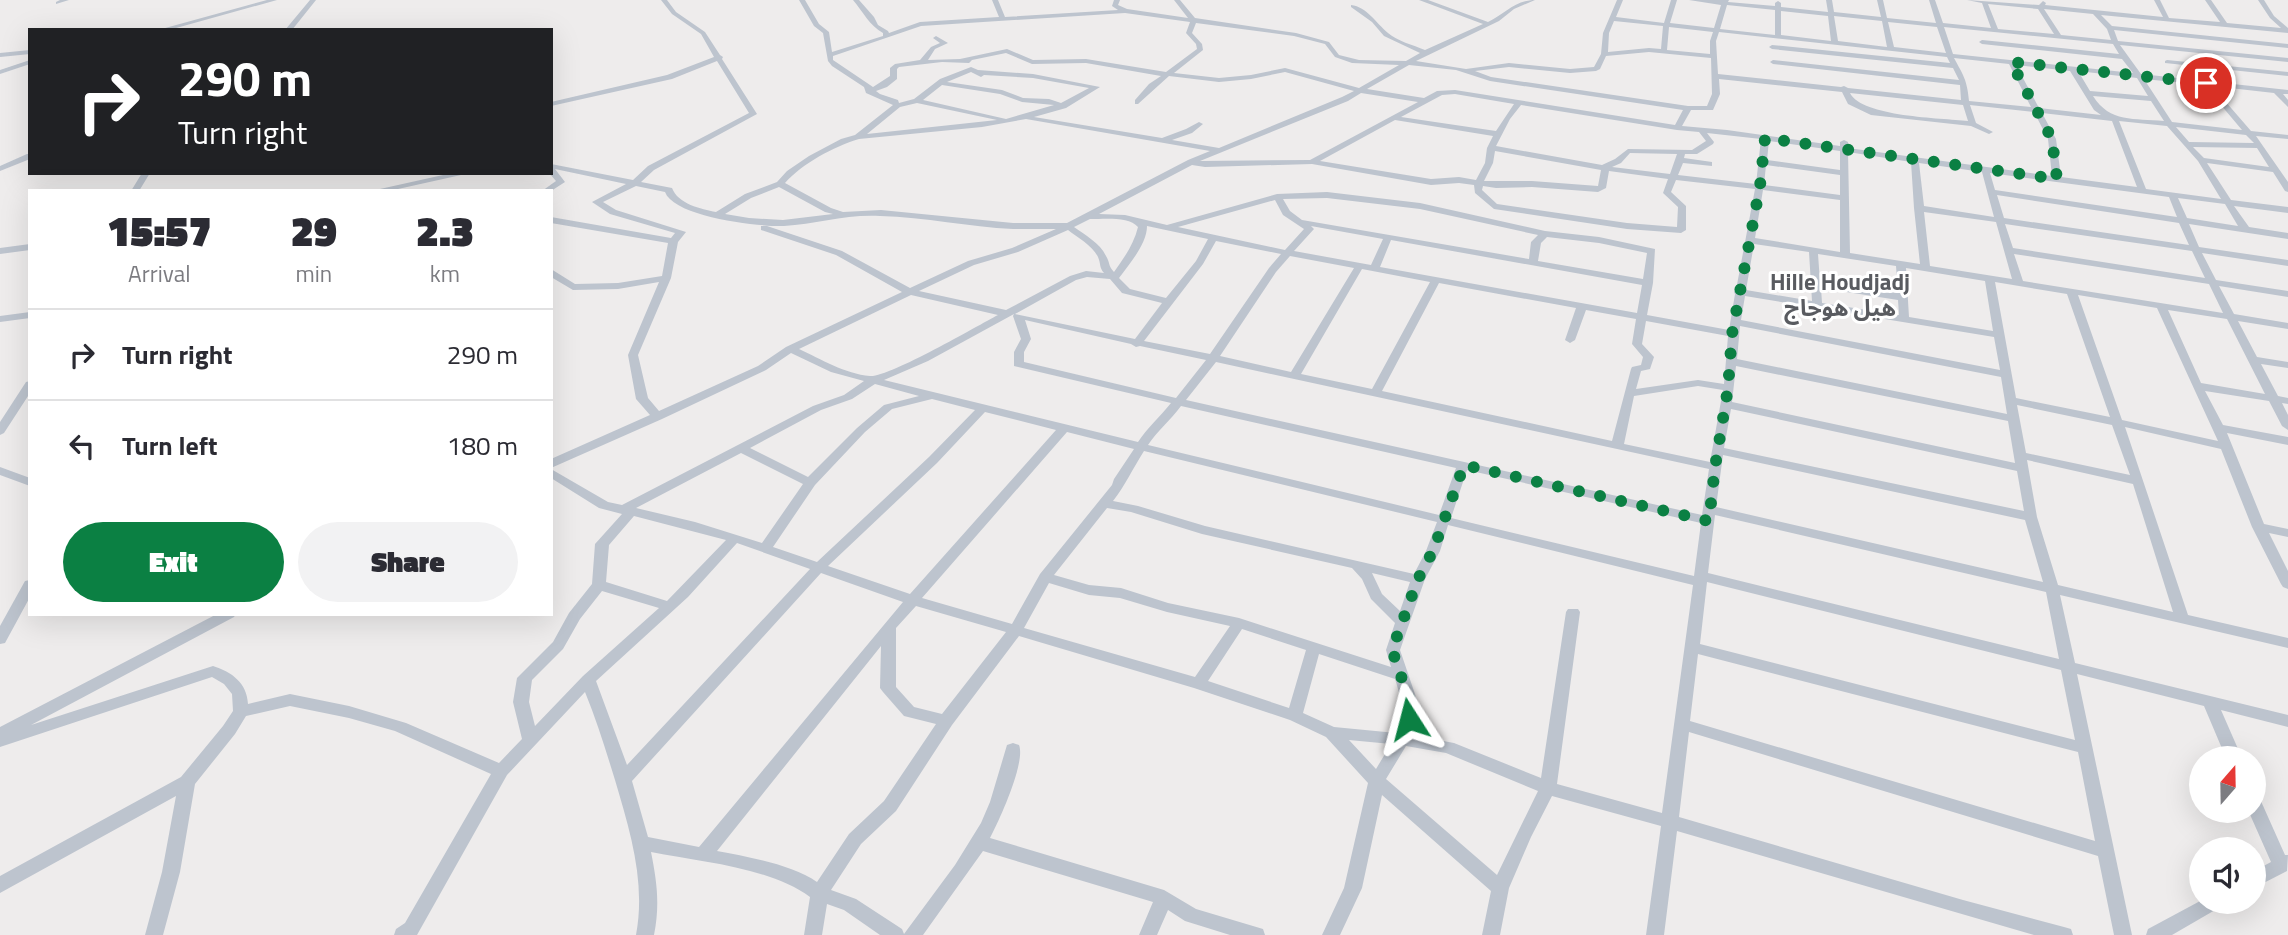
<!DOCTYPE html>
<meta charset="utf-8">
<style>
body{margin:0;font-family:"Titillium Web","Noto Sans Arabic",sans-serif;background:#f2f2f3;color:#2b2b33;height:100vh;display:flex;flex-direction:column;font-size:26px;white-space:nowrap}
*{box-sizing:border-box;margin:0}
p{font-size:23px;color:#7c7c81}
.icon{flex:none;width:38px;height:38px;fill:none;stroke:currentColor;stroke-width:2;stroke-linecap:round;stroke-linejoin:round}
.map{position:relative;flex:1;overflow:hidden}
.side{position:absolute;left:28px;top:189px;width:525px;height:427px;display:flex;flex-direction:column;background:#fff;border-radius:0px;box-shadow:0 7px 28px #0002}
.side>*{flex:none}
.hud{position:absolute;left:28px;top:28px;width:525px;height:147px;border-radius:0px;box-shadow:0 7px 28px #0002;background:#202124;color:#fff;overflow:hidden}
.needle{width:46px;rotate:20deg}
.controls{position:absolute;left:2189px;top:746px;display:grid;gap:14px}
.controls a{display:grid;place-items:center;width:77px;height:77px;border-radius:50%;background:#fff;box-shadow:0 7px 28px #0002;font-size:35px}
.pin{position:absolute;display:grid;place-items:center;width:60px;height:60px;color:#fff;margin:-30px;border:4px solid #fff;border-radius:50%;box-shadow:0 2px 7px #0007}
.me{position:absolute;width:77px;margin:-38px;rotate:351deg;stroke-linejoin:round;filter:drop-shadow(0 0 5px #0008)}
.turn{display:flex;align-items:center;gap:24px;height:147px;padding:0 35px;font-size:32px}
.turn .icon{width:91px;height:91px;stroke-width:2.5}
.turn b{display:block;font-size:49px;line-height:60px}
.eta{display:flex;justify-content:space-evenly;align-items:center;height:119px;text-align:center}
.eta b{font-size:42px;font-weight:800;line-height:49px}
.action{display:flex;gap:14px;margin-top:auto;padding:14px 35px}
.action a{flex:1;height:80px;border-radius:42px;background:#0b8043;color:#fff;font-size:28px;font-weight:800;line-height:80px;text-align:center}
.action a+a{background:#f2f2f3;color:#2b2b33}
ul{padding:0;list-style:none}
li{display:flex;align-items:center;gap:21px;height:91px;padding:0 35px;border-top:2px solid #e1e1e2}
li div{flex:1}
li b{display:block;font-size:26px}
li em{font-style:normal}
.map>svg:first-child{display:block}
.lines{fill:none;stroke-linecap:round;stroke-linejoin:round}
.minor{fill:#bdc4ce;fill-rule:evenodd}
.route{stroke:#0b8043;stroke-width:12;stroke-dasharray:0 21.6}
.labels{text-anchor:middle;stroke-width:6;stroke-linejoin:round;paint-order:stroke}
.neighbourhood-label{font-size:23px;font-weight:bold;fill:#595b60;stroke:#fff}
</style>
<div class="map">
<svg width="2288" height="935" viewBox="0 0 2288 935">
<rect width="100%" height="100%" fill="#eeecec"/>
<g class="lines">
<path class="minor" d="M60,0H69L56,4V2Z
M267,0H277L169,30H158Z
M310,0H316L292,30H285Z
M661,0H667L676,12L705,32L720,55L723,57L722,59L757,114L654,170L641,182L672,188C678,204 701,209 716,212L745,194L777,182L787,171L809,156L841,139L855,135L893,105L866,93L864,87L832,66L828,61L823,33L814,26L799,0H805L819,24L829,32L832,52L883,36V33C870,26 863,12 853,0H859L874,17L878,25L888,31L889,33L920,22L999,17L992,0H998L1005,17L1118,10L1112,6L1114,0H1120L1118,5L1127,9L1188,18L1174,0H1180L1195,18L1296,33L1329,42L1339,55L1359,60L1406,61L1420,53L1384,36L1372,22L1351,7V5C1367,7 1376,23 1388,33C1397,41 1413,45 1425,50L1483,24L1419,0H1428L1488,22C1505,14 1515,0 1535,0L1514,9L1499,21L1416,61L1466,69L1509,63L1570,69L1594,67L1601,54L1603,33L1617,0H1623L1616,17L1664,23L1671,0H1677L1670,23L1714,28L1721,5L1689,0H1729L1728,2L1775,6V3L1778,1L1781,3V7L1828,12L1826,0H1832L1834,12L1881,17L1877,0H1883L1887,18L1936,23L1929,0H1935L1943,23L1991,28L1982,3L1967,0L2039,5L2043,1L2046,3L2045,5L2163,17L2154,0H2160L2169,18L2220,22L2205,0H2211L2227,23L2281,28L2270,18L2258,0H2264L2274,16L2288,28V33L2101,15L2112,26L2288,44V48L2114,30L2118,41L2288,58V62L2120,45L2141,74L2288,90V94H2283L2288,100V107L2274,93L2212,86L2251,131L2288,135V139L2256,136L2288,182V192L2285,191L2273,172L2207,163L2231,200L2288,207V213L2234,206L2249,227L2288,233V239L2189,224L2199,247L2288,260V266L2202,253L2216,280L2288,291V297L2219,286L2234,314L2288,323V329L2238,321L2257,357L2288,362V368L2261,364L2278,396L2288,398V404L2282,403L2288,415V430L2282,426L2269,401L2205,391L2223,425L2288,437V445L2227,433L2264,524L2288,529V537L2269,533L2288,571V589L2283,587L2281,584L2252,527L2221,449L2125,427L2188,615L2288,638V648L2060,595L2075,663L2288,715V727L2221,710L2242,758H2226L2204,706L2077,674L2132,935H2114L2098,856L1689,732L1679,817L1963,900L2064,927L2071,929L2073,935H2034L1677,831L1664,935H1646L1661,826L1552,796L1531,837L1509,888L1500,935H1482L1491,891L1382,795L1362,888L1340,935H1322L1344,888L1368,783L1326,737L1290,720L1194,688L1019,636L952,725L896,811L861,844L831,890L856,899L902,929L904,934L955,865L981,823L990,802L1007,745L1013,743L1019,745C1026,762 999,821 990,838L1164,890L1196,909L1263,929L1265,935H1230L1185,921L1168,910L1157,935H1139L1153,902L983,851L923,935H880L844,910L827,904L822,935H804L810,897C769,867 701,862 651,852C657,882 660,905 654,935H636C646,882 630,831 615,780C606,751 597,721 585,692L507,775L417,935H394L396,929L405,923L491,774L395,731L349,718L290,706L246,716L235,734L195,784L180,872L163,935H145L162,872L176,796L0,893V876L181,777L223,726L233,711L232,694L224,684L212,677L0,747V727L217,614H236L234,617L31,725L213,666C232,672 247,683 248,704L290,694L349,706L406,723L499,763L522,739L513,702L517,678L553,642L569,613L592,584L595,544L622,514L599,508L551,478V469L608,502L622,505L813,406L844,395L864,381L831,372L791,353L766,370L662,419L551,468V459L650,415L636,399L628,355L659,282L618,289L573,290L551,277V269L575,284L618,283L662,276L668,243L551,223V217L671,238L675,233L610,214L592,202L626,184L555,169L565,182L551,191H542L556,181L549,173H551V164L633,180L648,166L749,113L717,61L672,79L551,106V102L667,75L714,57L701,34L672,14ZM1988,4L2038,9L2054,34L1998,29ZM1727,5L1775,10V35L1720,29ZM2044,9L2093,14L2107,29L2111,40L2061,35ZM1781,11L1828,16L1831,41L1781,35ZM1125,13L1190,22L1186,33L1196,44L1197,49L1166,72L1086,59L1033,60L1007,49L960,59L928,60L935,49L948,43L936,36L933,38L940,43L931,47L920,60L895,64L890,68V76L873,87L833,60V56L921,26ZM1834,16L1882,21L1887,47L1838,41ZM1614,21L1663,26L1661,49L1649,48L1608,52L1609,33ZM1888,22L1937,27L1946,53L1894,47ZM1196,23L1294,36L1325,44L1335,57L1352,63L1399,65L1359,88L1285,68L1251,75L1219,78L1174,73L1203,50L1202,44L1192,33ZM1669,27L1713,32L1710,41V54L1667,50ZM1944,27L2113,44L2119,54L1982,40L1979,42L1982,44L2122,59L2133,73L1953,54ZM1719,32L1947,57L1950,63L1772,45L1769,47L1772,49L1953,68L1959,80L1773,60L1770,62L1773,64L1960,85L1961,100L1848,88L1844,86L1841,87L1718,74L1716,41ZM1649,52L1711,58L1712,94L1707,106H1688L1491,77L1475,71L1509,67L1570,73L1596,71L1600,69L1606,56ZM1006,53L1032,64L1086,63L1161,76L1149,84L1135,100V104H1138L1169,76L1219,82L1251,79L1285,72L1354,91L1342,97L1219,148L1172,140L1192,133L1203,124L1199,122L1186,129L1162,138L1034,117L1066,108L1100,87L1033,74L978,70L971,67L940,79L914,99L899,103L898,100L880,94L876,91L887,87L897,79V69L899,67L942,62L969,63L972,60ZM1954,58L2009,64L2031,107L1969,101C1967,79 1963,75 1954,58ZM1409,65L1456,70L1490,81L1683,110L1675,125L1455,90L1437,91L1424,98L1367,89ZM2016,65L2070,71L2094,110L2101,115L2039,108ZM2078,71L2137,78L2148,96L2090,91ZM971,72L981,77L984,75L1033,78L1089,88L1061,103L1049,99L1023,98L1002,90L947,82ZM1719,79L1842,92L1848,104L1871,115L1971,126L1989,134L1993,132L1976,123L1970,105L2034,112L2048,139L2052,176L1848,148V142L1844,140L1840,142V146L1727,130L1682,126L1691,110H1713L1720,94ZM2144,79L2204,85L2242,130L2172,122ZM942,85L1000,94L1022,102L1054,105L1006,119L923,100ZM1361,93L1418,102L1310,160L1200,161L1348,101ZM1850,93L1963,105L1968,121C1941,118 1862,117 1850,93ZM1455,94L1514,104L1496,131L1401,117L1442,95ZM2093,96L2151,101L2164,121C2134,118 2110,123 2093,96ZM917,103L997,120L867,134L900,107ZM1521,105L1677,130L1699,132L1706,141L1692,150L1628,149L1615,159L1602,165L1496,146L1510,119ZM2042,113L2112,121L2137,187L2061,177L2056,139ZM1026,119L1210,151L1188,160L1067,223H1013L881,210L843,212L831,208L785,183C803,163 833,147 859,139L982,127ZM1395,120L1493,136L1487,148L1485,163L1476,180L1459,177L1431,179L1320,161ZM2119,121L2167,126L2198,161L2221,199L2146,189ZM2176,127L2246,135L2254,143L2189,142ZM1707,133L1761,139L1756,184L1678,175L1683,163L1712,166V162L1684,158L1685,154H1697L1713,144L1714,142ZM1769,141L1840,151V170L1767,160ZM2193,147L2257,148L2269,167L2204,158ZM1495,151L1601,170L1598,186L1532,181H1484L1493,163ZM1848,152L1911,162L1914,208L1920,264L1850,253ZM1630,153L1677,154L1670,174L1612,167L1621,163ZM1919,163L1982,172L1994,217L1924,206ZM1312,164L1431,185L1459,183L1474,185L1475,193L1494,209L1627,229L1681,233L1686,230V206L1671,192L1676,180L1755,189L1736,290L1734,292L1735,294L1729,330L1647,315L1653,283L1655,249L1599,237L1545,231L1420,203L1327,192L1277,194L1167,225L1125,215L1099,214L1192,165L1205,167ZM1766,165L1840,175V195L1764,185ZM1609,171L1668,179L1663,193L1678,207L1677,227L1627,223L1497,204L1482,190L1483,186L1496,188L1532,187L1598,192L1606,188ZM1990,173L2169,197L2177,217L1995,190ZM636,186L665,192C674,217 759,227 784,226C816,224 847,214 880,216C925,217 969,227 1013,229C1028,229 1042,229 1056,229L1012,248L968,261L910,288L842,251L767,226H761V230L836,255L902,292L786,347L758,366L659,411L648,398L638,355L671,278L678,242L686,232L616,210L603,202ZM779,187L825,212L833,214L783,220L749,218L725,214L751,198ZM1763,190L1840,200V252L1755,238ZM1997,195L2179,223L2189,245L2004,218ZM1327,198L1420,209L1538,235L1531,242L1529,259L1302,220L1290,211L1283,199ZM2178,198L2225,204L2238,226L2187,218ZM1275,200L1283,215L1304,229L1285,250L1178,227ZM1924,212L1996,222L2012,279L1930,266ZM1090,219C1104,219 1129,216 1138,227C1134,244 1124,258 1114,272C1108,266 1110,262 1106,256C1100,243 1085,235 1074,227ZM2005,224L2192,251L2205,278L2013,248ZM1147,226L1208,239L1196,261L1166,298L1130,289L1119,278C1130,263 1147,244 1147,226ZM1311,226L1383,239L1371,265L1294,251L1314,229ZM1068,230C1077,237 1093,246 1098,257C1101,264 1099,267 1104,273L1086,271L1070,276L1006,310L919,291L974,265L1018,252ZM1547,237L1599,243L1647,253L1643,279L1538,261L1541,243ZM1391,240L1642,285L1637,313L1380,267ZM1216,241L1281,254L1269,268L1210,354L1144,341L1203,264ZM1754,244L1809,252L1812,301L1746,290ZM1818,254L1896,266L1898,293L1820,282ZM2014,254L2209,284L2223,313L2023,281ZM1290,256L1354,268L1291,372L1220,356L1276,272ZM1906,268L1985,281L1993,331L1909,317ZM1362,269L1430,282L1372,389L1301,374ZM1087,277L1110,279L1122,293L1162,303L1135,339L1015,314L1076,280ZM1995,282L2067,294L2110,417L2016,398ZM1439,283L1576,308L1565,340L1570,343L1575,340L1586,310L1636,319L1632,344L1643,357L1641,365L1632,367L1631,369L1612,441L1382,391ZM1821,288L1898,300L1899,315L1822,303ZM911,295L998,315C977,326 888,378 870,376C845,374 821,359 799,349ZM2078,295L2157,308L2218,441L2122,420ZM1745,296L1994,337L2000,370L1741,320ZM2168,310L2227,319L2265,394L2201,383ZM1014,314L1013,316L1021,339L1014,352V366L1171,403C1160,417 1147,428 1138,442L884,380L928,361ZM1025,320L1131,344L1136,347L1140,346L1206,360L1176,398L1024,362V352L1031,339ZM1646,321L1728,336L1724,384L1698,380L1636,389L1641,371L1650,369L1654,357L1642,344ZM1740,326L2001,377L2007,414L1737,359ZM1216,362L1709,469L1702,515L1186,400ZM1736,366L2008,421L2015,463L1732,402ZM875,384L919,396L884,405L857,428L808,477L750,448L821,410L852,399ZM1698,386L1723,390L1710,462L1624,444L1634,396ZM932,399L975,410L929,457L817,562L773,547L815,485L865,432L892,409ZM2017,405L2112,425L2130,475L2026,453ZM1181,406L1456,468L1439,515L1148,445C1157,431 1171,420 1181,406ZM1731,409L2017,471L2024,511L1724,448ZM985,412L1056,430L910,594L828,566L937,463ZM1067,432L1134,449L1114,479L1112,485L1040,574L1012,624L922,598ZM1144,451L1437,522L1426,551L1414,574L1205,526L1138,506L1113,501C1125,486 1133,468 1144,451ZM741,453L803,484L762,543L695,522L636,508ZM1723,455L2025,520L2043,582L1716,507ZM2027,460L2133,484L2173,612L2058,585L2037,517ZM1467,470L1701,523L1694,576L1451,518ZM1107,508L1131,512L1202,534L1352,568L1362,579L1371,599L1395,623L1386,650L1391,667L1239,618L1168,603L1121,588L1089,585L1054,575ZM1715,515L2046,592L2059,659L1708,573ZM634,516L726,540L667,601L606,582L609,545ZM1448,525L1693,585L1662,813L1557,784L1580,612L1578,609H1568L1566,612L1541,778L1454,743L1411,735L1417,719L1418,703L1400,650L1425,579L1440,551ZM737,543L810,569L627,765L596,681L688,597ZM821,573L903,602L699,847L648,837L632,781ZM1372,573L1410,582L1400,611L1382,594ZM1707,582L2061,670L2075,740L1700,644ZM1049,583L1089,595L1120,598L1167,612L1230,626L1195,677L1024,628ZM602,591L659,608L583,676L535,726L529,702L532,680L563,649L580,619ZM916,606L1006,632L942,714L914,707L896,687V628ZM1242,629L1306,650L1289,708L1208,681ZM881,646L880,688L883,692L904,716L936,724L884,801L849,834L817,882C791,864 748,857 717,851ZM1319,654L1395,679C1402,701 1404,710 1396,733L1334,727L1303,713ZM1698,654L2078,752L2095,841L1690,721ZM1349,740L1391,744L1376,769ZM1406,746L1446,753L1538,791L1497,875L1386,779Z
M30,50V54L0,57V53Z
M30,60V64L0,74V70Z
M2167,60L2288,72V76L2165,63V61Z
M27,154H30V159L0,171V166Z
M142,173H150L139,191H131Z
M452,173H470L389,191H371Z
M30,244V250L0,254V248Z
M30,312V318L0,322V316Z
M30,381V393L4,433L0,435V422L26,382Z
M0,467L30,478V486L0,475Z
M30,580V597L5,643L0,644V626L25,581Z
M2254,797L2260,799L2285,855H2288L2287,871L2254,888V871L2271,862L2248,810H2254Z
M2202,900L2225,901L2222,906L2172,935H2146L2148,929Z"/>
</g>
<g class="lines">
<path class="route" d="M1409,719L1410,702L1392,650L1418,579L1433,551L1464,465L1709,521L1715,467L1728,388L1732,334L1760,186L1765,138L2057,179L2052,139L2011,62L2206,83"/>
</g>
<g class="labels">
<g class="neighbourhood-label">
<text x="1840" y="290">Hille Houdjadj<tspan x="1840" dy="26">هيل هوجاج</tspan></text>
</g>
</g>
</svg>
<div class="controls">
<a><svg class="needle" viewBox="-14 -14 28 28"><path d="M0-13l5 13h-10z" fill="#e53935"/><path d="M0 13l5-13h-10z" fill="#7c7c81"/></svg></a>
<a><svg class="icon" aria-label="sound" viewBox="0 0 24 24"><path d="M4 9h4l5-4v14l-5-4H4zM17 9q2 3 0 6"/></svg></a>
</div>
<div class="pin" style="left:2206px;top:83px;background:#d93025"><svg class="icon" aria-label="arrive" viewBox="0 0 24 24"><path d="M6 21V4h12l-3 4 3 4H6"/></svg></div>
<svg class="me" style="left:1409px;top:719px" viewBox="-20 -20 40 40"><path d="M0-17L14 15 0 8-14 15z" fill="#0b8043" stroke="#fff" stroke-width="4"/></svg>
<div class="hud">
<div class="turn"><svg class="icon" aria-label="right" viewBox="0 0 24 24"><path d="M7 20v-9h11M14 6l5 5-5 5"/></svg><div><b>290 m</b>Turn right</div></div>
</div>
<section class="side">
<div class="eta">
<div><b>15:57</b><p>Arrival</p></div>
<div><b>29</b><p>min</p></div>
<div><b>2.3</b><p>km</p></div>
</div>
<ul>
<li><svg class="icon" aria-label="right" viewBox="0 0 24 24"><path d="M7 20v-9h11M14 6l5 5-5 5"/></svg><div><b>Turn right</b></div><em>290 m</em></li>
<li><svg class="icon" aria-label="left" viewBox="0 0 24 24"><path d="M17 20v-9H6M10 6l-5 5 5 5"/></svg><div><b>Turn left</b></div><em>180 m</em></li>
</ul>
<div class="action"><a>Exit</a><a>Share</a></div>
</section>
</div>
